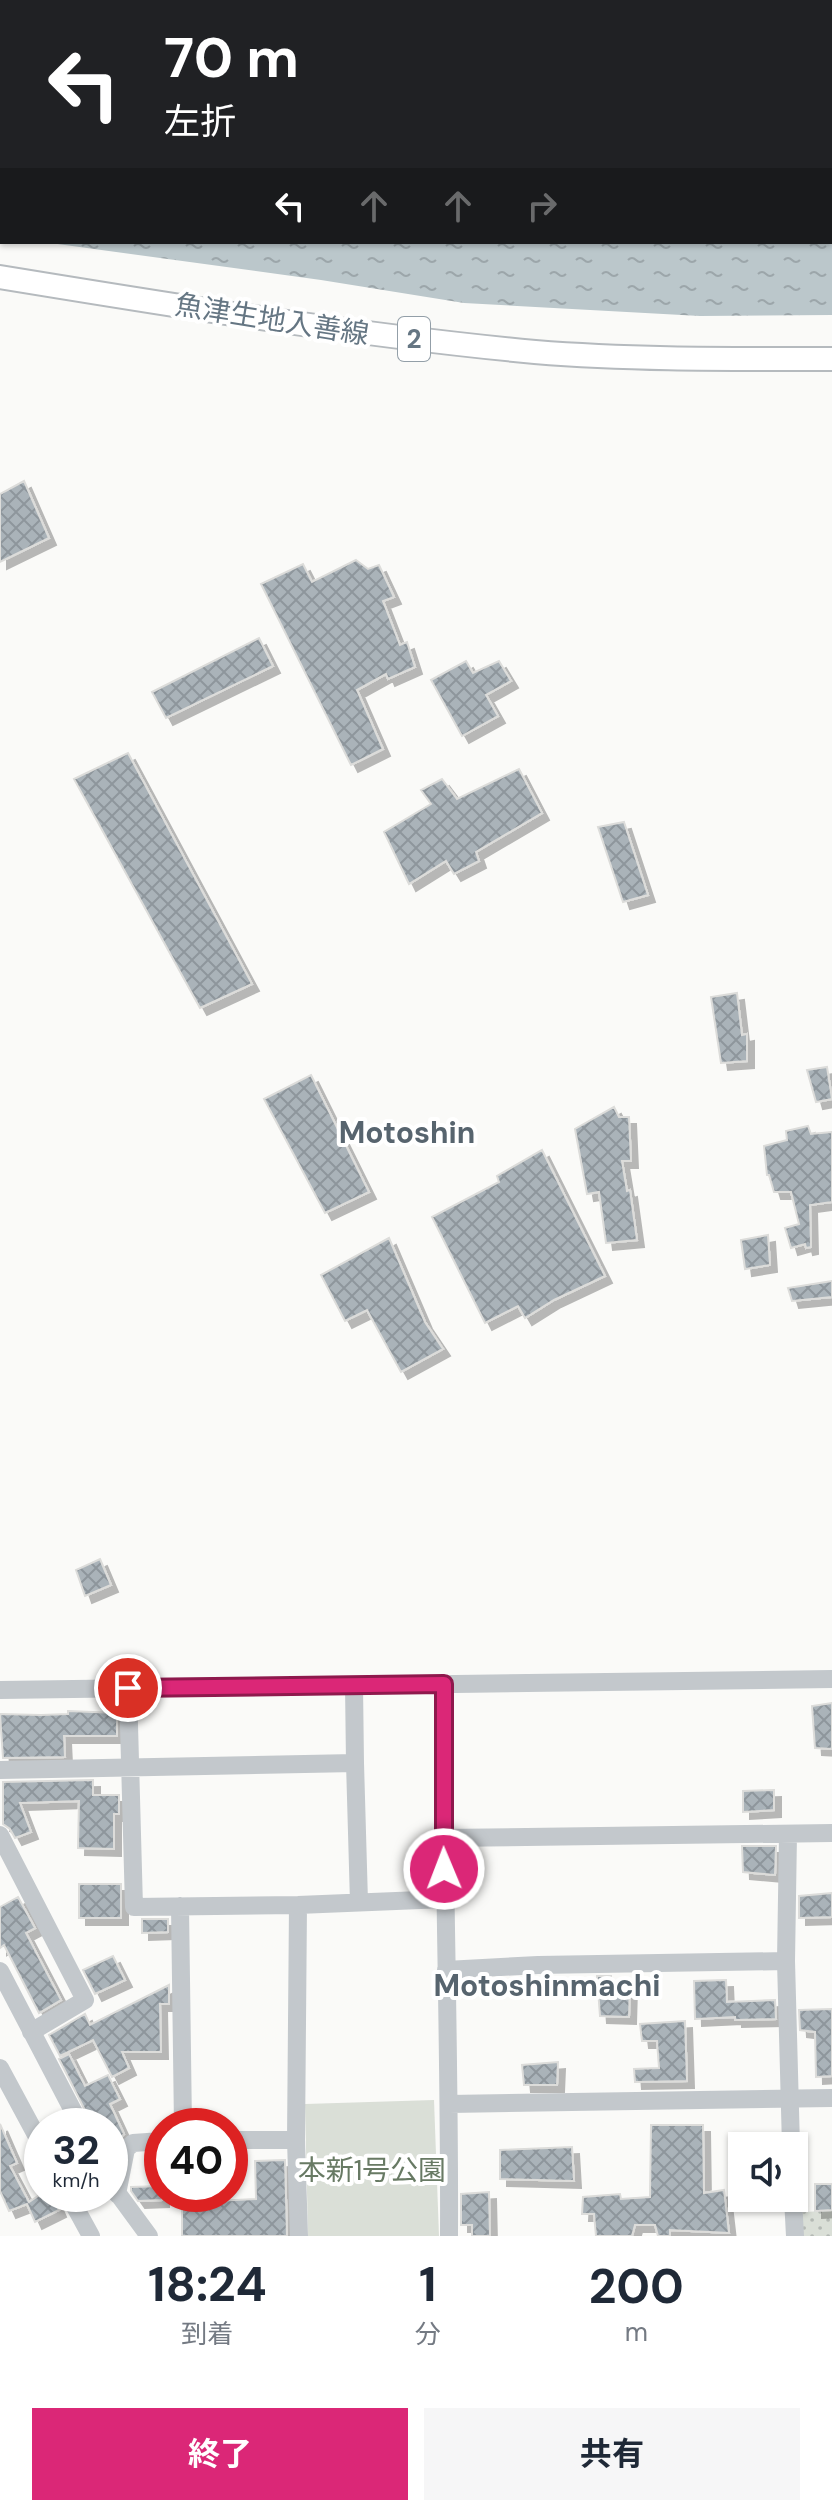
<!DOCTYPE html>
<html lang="ja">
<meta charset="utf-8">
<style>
body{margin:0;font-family:"DM Sans","Noto Sans JP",sans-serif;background:#f6f6f7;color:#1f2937;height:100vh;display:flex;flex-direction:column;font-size:30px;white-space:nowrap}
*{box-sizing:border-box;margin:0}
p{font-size:26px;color:#747a83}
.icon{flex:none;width:44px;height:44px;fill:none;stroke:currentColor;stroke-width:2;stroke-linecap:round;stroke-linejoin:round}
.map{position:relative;height:2236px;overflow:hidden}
.side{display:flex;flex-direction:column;background:#fff;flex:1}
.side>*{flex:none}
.hud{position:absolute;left:0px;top:0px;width:832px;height:244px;box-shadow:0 2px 6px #0004;background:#202124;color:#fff;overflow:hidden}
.controls{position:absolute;left:728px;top:2132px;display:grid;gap:16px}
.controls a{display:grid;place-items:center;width:80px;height:80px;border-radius:0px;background:#fff;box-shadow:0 2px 6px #0004;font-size:40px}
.speed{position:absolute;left:24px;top:2108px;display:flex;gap:16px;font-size:40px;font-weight:700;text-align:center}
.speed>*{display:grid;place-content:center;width:104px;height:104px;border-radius:50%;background:#fff;box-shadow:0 2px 6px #0004;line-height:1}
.speed small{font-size:20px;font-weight:400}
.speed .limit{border:12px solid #d22;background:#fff;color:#111}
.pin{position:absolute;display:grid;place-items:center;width:68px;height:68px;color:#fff;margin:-34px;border:4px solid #fff;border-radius:50%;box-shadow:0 2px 8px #0007}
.me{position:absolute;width:88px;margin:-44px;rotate:359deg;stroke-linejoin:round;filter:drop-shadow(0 0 6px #0008)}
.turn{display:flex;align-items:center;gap:28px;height:168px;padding:0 32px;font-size:36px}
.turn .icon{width:104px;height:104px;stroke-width:2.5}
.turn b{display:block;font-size:56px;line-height:68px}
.lanes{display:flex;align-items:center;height:76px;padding:0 32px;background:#0003;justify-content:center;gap:40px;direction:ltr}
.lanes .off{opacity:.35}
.eta{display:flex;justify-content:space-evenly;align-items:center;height:136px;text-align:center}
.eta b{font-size:48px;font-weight:700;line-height:56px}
.button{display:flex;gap:16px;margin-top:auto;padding:16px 32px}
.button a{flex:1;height:92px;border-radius:0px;background:#db2777;color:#fff;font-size:32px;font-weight:700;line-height:92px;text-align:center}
.button a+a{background:#f6f6f7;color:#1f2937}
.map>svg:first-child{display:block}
.grass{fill:url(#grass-dots)}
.green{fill:#dadfd7}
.water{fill:url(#water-ripples)}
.building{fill:url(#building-cross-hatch);stroke:#dcdcda;stroke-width:2;filter:url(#shadow)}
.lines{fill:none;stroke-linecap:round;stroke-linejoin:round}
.major-casing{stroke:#b5babe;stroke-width:26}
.minor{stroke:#c3c8cc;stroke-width:18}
.major{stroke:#fff;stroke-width:22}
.route-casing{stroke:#8e194d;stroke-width:20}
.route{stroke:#db2777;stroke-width:14}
.labels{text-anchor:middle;stroke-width:8;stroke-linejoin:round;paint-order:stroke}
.shield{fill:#fff;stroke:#939fa8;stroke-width:2}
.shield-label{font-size:26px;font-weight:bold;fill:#657683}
.street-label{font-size:28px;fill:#657683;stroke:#fff}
.park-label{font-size:28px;fill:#687a64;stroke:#fff}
.neighbourhood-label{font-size:30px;font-weight:bold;fill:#57646e;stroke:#fff}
</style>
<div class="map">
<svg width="832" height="2236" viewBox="0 0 832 2236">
<defs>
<pattern id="grass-dots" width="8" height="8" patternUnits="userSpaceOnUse" patternTransform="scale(2)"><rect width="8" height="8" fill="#dadfd7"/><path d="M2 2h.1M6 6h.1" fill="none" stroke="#b4b9b4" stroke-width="1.8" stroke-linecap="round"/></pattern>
<pattern id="water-ripples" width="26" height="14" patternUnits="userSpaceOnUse" patternTransform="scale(2)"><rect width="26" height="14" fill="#bbc7cb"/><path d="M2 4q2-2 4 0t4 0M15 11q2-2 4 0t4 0" fill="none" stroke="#9ca6aa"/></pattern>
<pattern id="building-cross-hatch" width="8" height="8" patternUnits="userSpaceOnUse" patternTransform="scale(2)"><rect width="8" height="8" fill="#aab3b9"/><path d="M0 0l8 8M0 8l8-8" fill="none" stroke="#8e969c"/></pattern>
<filter id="shadow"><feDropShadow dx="7" dy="7" stdDeviation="0" flood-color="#0004"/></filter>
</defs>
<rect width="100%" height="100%" fill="#fafaf8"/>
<path class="grass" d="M832,2210V2236H794V2213Z"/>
<path class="green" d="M434,2100L439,2236H308L305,2104Z"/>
<path class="water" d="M0,0H832V315L700,316L464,303L321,280L43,242H830V2H2V236Z"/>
<path class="building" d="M24,481L49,538L0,562V494Z
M356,560L368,569L379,565L394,597L383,601L400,645L407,642L415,667L388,679L386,674L357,690L383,749L351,765L261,584L303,564L312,582Z
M259,638L273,666L166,718L152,692Z
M466,661L473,673L499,661L511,681L486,695L498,716L462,736L431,680Z
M128,753L252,984L200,1008L74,779Z
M519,769L542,813L476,852L479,861L454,874L446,861L409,884L384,832L431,804L421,790L442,779L457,799Z
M624,822L648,895L623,902L598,827Z
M737,993L742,1035L747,1034V1061L721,1063L711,997Z
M827,1067L832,1099L816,1102L807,1070Z
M311,1075L369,1192L325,1213L264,1099Z
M614,1107L619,1117H629L631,1161H622L627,1191L630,1190L637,1240L606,1243L599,1192L587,1194L575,1129Z
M808,1126L811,1134L832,1132V1202L810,1205L811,1247L806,1248L805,1244L791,1248L785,1228L799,1224L791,1192H774L769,1175H767L764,1146L787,1140L786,1131Z
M542,1150L605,1276L554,1300L525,1318L518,1306L485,1323L432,1217L499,1182L497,1176Z
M768,1235L770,1265L745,1269L741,1240Z
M389,1238L425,1322L443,1349L401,1372L367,1310L345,1321L321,1275Z
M832,1281V1297L792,1301L788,1288Z
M100,1559L111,1585L85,1596L76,1570Z
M832,1703V1749L815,1748L812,1706Z
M68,1711L117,1713V1736H64L65,1757L3,1758L0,1714L41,1715L68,1714Z
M93,1780V1795H119V1814H114V1849L78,1848L79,1801L20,1803L31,1832L15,1838L10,1829L3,1824V1782Z
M774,1790V1810L743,1812V1791Z
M742,1846H776L775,1875L743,1872Z
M79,1884H121V1918H79Z
M832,1893V1917L799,1918V1896Z
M18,1897L35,1928L26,1933L61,2000L39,2013L4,1945L0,1948V1907Z
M142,1919H168V1932L142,1933Z
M113,1956L125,1980L95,1994L83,1970Z
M597,1976H611V1982H630L629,2017L600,2016Z
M726,1980L727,2002L775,2000L776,2019L735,2020V2017L695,2019L694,1981Z
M169,1985V2004H160L161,2052H122L129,2068L112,2077L93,2040L60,2056L49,2035L85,2014L90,2025Z
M832,2009V2076L816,2077L815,2032L800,2030L799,2010Z
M685,2021L687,2081L635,2082L634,2069L659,2068L657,2041H642L640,2024Z
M69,2054L85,2086L108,2075L120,2099L110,2104L124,2134L117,2142L110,2145V2126H93L59,2059Z
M558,2062L557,2085H524L522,2065Z
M0,2124L17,2163L10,2166L29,2202L41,2194H52L59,2210L35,2222L27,2204L9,2211L0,2191Z
M651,2125H703L704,2193L724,2190L729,2233L670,2230V2236H658L655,2225H635L632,2236H596L594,2214H582L583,2197L620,2194L621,2199L650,2197Z
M572,2147L574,2181L500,2179V2150Z
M285,2160L287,2236H182V2196H214V2201L256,2199L255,2161Z
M815,2184H832V2210L815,2211Z
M162,2186V2200L138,2201L131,2191V2187Z
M489,2192L490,2236H472V2225H461V2194Z"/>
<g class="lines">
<defs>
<path id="major" d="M0,277C177,306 356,335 535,352C634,360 733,359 832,359"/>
</defs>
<use href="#major" class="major-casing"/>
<path class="minor" d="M444,1684C443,1868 450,2052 449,2236
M354,1685L355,1763
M128,1688L134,1907L298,1905L445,1899
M0,1690L832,1679
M0,1770L355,1763L359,1902
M788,1834L786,1961L791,2146
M0,1835L85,2000L31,2032
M443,1838L832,1833
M298,1905L296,2140L299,2236
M180,1906L183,2126
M446,1970L538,1965L786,1961
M0,1971L81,2126
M0,2068L42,2146
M449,2104L832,2098
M230,2140H296
M113,2187L149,2236
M68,2194L91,2236
M117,2194L126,2149L133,2143L162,2141
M793,2198L795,2236"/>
<use href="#major" class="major"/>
</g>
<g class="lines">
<defs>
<path id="route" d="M128,1688L444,1684V1869"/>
</defs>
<use href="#route" class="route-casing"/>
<use href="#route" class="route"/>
</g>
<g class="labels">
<rect class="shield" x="398" y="317" width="32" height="44" rx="6"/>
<g class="shield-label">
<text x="414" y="348">2</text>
</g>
<g class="street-label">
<text transform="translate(272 319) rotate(9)" y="10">魚津生地入善線</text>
</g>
<g class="park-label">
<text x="372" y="2180">本新1号公園</text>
</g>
<g class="neighbourhood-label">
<text x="407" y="1143">Motoshin</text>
<text x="547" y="1996">Motoshinmachi</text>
</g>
</g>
</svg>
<div class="controls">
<a><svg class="icon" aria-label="sound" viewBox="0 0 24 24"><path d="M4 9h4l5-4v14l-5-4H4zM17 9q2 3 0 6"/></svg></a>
</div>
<div class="speed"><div>32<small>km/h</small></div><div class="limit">40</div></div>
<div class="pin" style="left:128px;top:1688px;background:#d93025"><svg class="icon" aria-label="arrive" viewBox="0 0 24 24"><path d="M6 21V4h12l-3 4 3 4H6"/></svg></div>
<svg class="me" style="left:444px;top:1869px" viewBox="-20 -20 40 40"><circle r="17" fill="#db2777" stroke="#fff" stroke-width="3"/><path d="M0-11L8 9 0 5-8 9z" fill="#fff"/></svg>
<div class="hud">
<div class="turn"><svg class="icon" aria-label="left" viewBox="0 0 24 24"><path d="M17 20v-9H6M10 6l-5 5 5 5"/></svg><div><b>70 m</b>左折</div></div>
<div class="lanes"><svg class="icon" aria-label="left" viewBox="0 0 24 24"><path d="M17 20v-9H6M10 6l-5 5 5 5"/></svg><svg class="icon off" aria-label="ahead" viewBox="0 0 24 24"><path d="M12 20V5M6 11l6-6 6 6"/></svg><svg class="icon off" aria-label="ahead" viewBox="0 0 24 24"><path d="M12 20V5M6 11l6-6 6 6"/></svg><svg class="icon off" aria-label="right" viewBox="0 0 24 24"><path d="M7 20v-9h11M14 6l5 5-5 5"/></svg></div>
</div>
</div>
<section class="side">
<div class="eta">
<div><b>18:24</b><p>到着</p></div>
<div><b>1</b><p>分</p></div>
<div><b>200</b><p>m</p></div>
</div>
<div class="button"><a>終了</a><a>共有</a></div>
</section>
